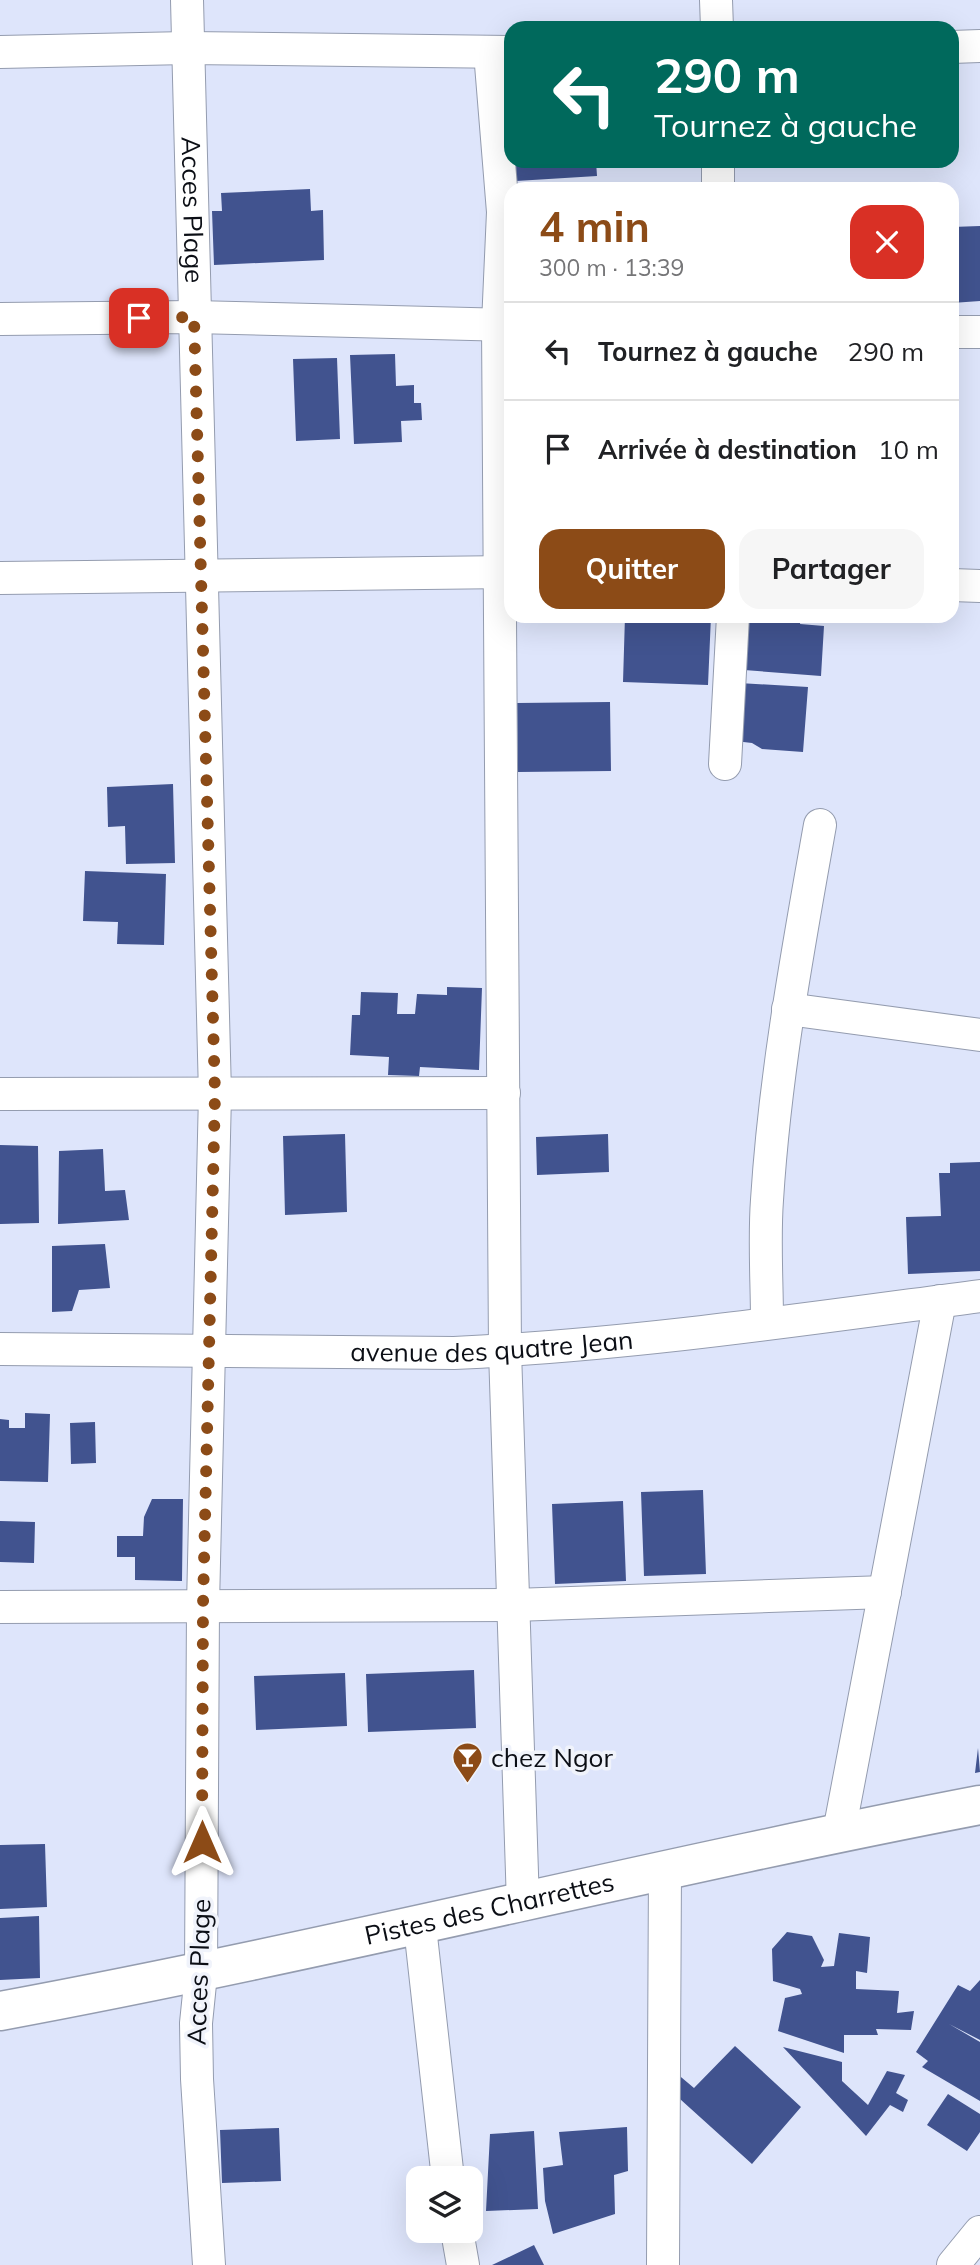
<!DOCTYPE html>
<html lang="fr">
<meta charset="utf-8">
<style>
body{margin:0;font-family:Mulish,sans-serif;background:#f6f6f6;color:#202124;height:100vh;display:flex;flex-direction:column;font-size:26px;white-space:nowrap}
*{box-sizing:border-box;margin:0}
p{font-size:23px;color:#757577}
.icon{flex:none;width:38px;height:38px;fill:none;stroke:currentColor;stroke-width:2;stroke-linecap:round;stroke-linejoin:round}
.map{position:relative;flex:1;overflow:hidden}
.details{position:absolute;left:504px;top:182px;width:455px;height:441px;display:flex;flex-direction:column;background:#fff;border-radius:21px;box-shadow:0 7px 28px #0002}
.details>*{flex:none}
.hud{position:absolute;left:504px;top:21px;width:455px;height:147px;border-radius:21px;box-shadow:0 7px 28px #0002;background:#00695c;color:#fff;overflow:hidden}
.tools{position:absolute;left:406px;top:2166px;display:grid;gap:14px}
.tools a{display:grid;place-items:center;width:77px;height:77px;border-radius:14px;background:#fff;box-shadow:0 7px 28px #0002;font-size:35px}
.pin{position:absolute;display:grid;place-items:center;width:60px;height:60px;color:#fff;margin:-30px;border-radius:14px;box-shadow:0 4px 10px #0006}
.me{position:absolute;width:77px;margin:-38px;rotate:0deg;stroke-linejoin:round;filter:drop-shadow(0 0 5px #0008)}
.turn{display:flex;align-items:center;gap:24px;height:147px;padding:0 35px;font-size:32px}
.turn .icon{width:91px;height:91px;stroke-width:2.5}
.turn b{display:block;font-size:49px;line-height:60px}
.round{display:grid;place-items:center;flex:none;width:74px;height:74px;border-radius:21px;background:#f6f6f6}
.head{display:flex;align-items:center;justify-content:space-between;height:119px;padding:0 35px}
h1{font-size:42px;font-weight:700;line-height:52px;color:#8c4b17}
.cta{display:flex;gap:14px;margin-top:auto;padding:14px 35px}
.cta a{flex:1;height:80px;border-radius:21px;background:#8c4b17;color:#fff;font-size:28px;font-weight:700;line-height:80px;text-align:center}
.cta a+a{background:#f6f6f6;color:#202124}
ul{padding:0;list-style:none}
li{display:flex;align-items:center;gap:21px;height:98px;padding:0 35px;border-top:2px solid #e0e0e0}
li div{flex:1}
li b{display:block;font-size:26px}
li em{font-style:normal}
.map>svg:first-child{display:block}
.building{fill:#41538f}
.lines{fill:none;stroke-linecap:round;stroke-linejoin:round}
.minor-casing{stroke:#949caf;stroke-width:34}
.secondary-casing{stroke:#949caf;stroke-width:41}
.minor{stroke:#fff;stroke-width:32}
.secondary{stroke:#fff;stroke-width:38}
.route{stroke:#8c4b17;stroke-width:12;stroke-dasharray:0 21.6}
.labels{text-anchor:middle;stroke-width:7;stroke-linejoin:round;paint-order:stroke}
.street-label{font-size:26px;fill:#0b0e15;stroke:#f0f3fb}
.poi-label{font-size:26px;fill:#0b0e15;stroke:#f0f3fb;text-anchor:start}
</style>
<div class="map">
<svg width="980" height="2265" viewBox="0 0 980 2265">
<rect width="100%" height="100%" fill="#dee5fb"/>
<path class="building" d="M511,96V161H596L597,176L500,182L495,97Z
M310,189L311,211L323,210L324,260L214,265L212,211H222L221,193Z
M980,226V301L952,303V227Z
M395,354L396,386L414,385V403H421L422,420L401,421L402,442L354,444L350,355Z
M337,358L340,439L296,441L293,359Z
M625,616H711L708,685L623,682Z
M735,616H801L800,624L824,626L821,676L731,669Z
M739,683L808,687L803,752L762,749L752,743L735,741Z
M610,702L611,771L518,772L517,703Z
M173,784L175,863L126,864L125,826L108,827L107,787Z
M85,871L166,874L164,945L117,944L118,922L83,921Z
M447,987L482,988L479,1070L420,1067L419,1076L388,1075L389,1057L350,1055L352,1015H360L361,992L398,993L397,1014H415L417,994L447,995Z
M345,1134L347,1212L285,1215L283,1136Z
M608,1134L609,1172L537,1175L536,1137Z
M0,1145L38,1146L39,1223L0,1224Z
M103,1149L105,1191L125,1190L129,1220L58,1224L59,1151Z
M980,1162V1271L908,1274L906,1217L941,1216L939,1173H950V1163Z
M105,1244L110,1288L79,1290L72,1311L52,1312V1246Z
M25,1413L50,1414L48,1482L0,1481V1419L9,1420V1428H25Z
M95,1422L96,1463L71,1464L70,1423Z
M703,1490L706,1574L644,1576L641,1492Z
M152,1499H183L182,1581L135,1580V1557H117V1536H143L144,1517Z
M623,1501L626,1581L555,1584L552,1504Z
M0,1521L35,1522L34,1563L0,1562Z
M474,1670L476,1728L368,1732L366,1674Z
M345,1673L347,1726L256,1730L254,1676Z
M978,1748L980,1772L975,1773Z
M45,1844L47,1907L0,1909V1845Z
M39,1916L40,1978L0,1980V1918Z
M787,1932L812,1936L824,1960L821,1967L834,1966L839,1933L870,1937L867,1973L856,1971V1989L899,1991L897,2013L914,2011L911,2030L876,2029L878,2035H844V2053L778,2031L785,1998L802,1994L800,1989L773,1981L772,1949Z
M980,1980V2040L949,2024L980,2042V2101L922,2067L928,2061L916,2052L958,1985L970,1991Z
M735,2046L801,2107L752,2164L670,2090L669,2067L694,2088Z
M783,2047L842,2062V2081L868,2105L887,2071L905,2075L896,2093L908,2100L903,2112L890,2105L866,2136Z
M948,2094L980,2114V2132L967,2151L927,2125Z
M627,2127L628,2171L614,2175L615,2214L553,2234L545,2201L543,2168L563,2165L559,2132Z
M279,2128L281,2181L222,2183L220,2130Z
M534,2131L538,2209L486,2211L490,2134Z
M534,2245L544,2265H492Z"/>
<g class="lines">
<defs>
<g id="minor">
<path id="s1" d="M187,0L215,1094L203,1605L201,1974L196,2023L197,2079L209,2265"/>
<path d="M716,0L717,28"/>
<path d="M952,47L980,46"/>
<path d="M0,52L187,48L510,52"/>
<path d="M490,52L503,212L498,324L505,1351L523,1904"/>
<path d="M718,189V161"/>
<path d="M0,319L194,317L511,325"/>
<path d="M952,332H980"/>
<path d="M0,578L511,572"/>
<path d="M952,585L980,586"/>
<path d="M725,764L733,616"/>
<path d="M788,1009L980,1035"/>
<path d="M0,1094L504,1093"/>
<path d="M767,1322C767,1282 764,1240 767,1200C775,1073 798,949 820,825"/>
<path id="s2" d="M0,1349L454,1353C630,1345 806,1319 980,1296"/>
<path d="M0,1607L514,1605L885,1592"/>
<path d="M839,1832L940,1301"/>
<path d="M420,1927L448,2179"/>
<path d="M457,2231L463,2265"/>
<path d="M663,2265L665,1869"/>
<path d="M953,2265L980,2232"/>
</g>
<g id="secondary">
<path id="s3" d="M0,2011C329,1950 652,1868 980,1805"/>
</g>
</defs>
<use href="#minor" class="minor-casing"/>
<use href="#secondary" class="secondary-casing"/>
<use href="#minor" class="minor"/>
<use href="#secondary" class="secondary"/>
</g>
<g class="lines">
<path class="route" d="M139,318L194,317L215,1094L203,1605L202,1842"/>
</g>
<defs>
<symbol id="bar-pin" viewBox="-11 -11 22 30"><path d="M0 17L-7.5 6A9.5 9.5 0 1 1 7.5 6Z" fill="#8c4b17" stroke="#f0f3fb"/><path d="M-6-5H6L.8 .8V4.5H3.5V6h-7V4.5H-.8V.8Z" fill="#fff"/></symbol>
</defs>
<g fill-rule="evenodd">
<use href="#bar-pin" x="450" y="1740" width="35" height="47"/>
</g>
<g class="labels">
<g class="street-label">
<text dy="9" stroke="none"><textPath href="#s1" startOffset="210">Acces Plage</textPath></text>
<text dy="9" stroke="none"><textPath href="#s2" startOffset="492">avenue des quatre Jean</textPath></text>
<text dy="9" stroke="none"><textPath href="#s3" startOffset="500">Pistes des Charrettes</textPath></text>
<text transform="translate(199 1972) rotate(-88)" y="9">Acces Plage</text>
</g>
<g class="poi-label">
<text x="491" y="1767">chez Ngor</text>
</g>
</g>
</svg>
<div class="tools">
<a><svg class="icon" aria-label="layers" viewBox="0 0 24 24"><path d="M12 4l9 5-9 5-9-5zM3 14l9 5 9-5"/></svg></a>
</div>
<div class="pin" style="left:139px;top:318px;background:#d93025"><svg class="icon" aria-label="arrive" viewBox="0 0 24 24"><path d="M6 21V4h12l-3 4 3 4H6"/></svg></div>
<svg class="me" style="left:202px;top:1842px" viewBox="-20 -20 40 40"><path d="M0-17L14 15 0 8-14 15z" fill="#8c4b17" stroke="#fff" stroke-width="4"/></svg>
<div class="hud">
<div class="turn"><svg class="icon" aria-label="left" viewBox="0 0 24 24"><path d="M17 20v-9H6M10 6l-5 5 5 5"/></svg><div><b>290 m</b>Tournez à gauche</div></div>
</div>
<section class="details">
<div class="head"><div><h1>4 min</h1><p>300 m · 13:39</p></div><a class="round" style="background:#d93025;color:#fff"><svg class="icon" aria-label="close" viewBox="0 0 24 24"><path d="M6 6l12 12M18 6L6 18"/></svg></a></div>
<ul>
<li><svg class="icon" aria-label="left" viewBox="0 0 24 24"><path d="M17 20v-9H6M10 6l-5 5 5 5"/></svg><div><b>Tournez à gauche</b></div><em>290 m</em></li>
<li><svg class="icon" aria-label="arrive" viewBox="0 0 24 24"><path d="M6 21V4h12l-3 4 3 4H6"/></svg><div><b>Arrivée à destination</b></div><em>10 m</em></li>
</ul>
<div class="cta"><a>Quitter</a><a>Partager</a></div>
</section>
</div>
